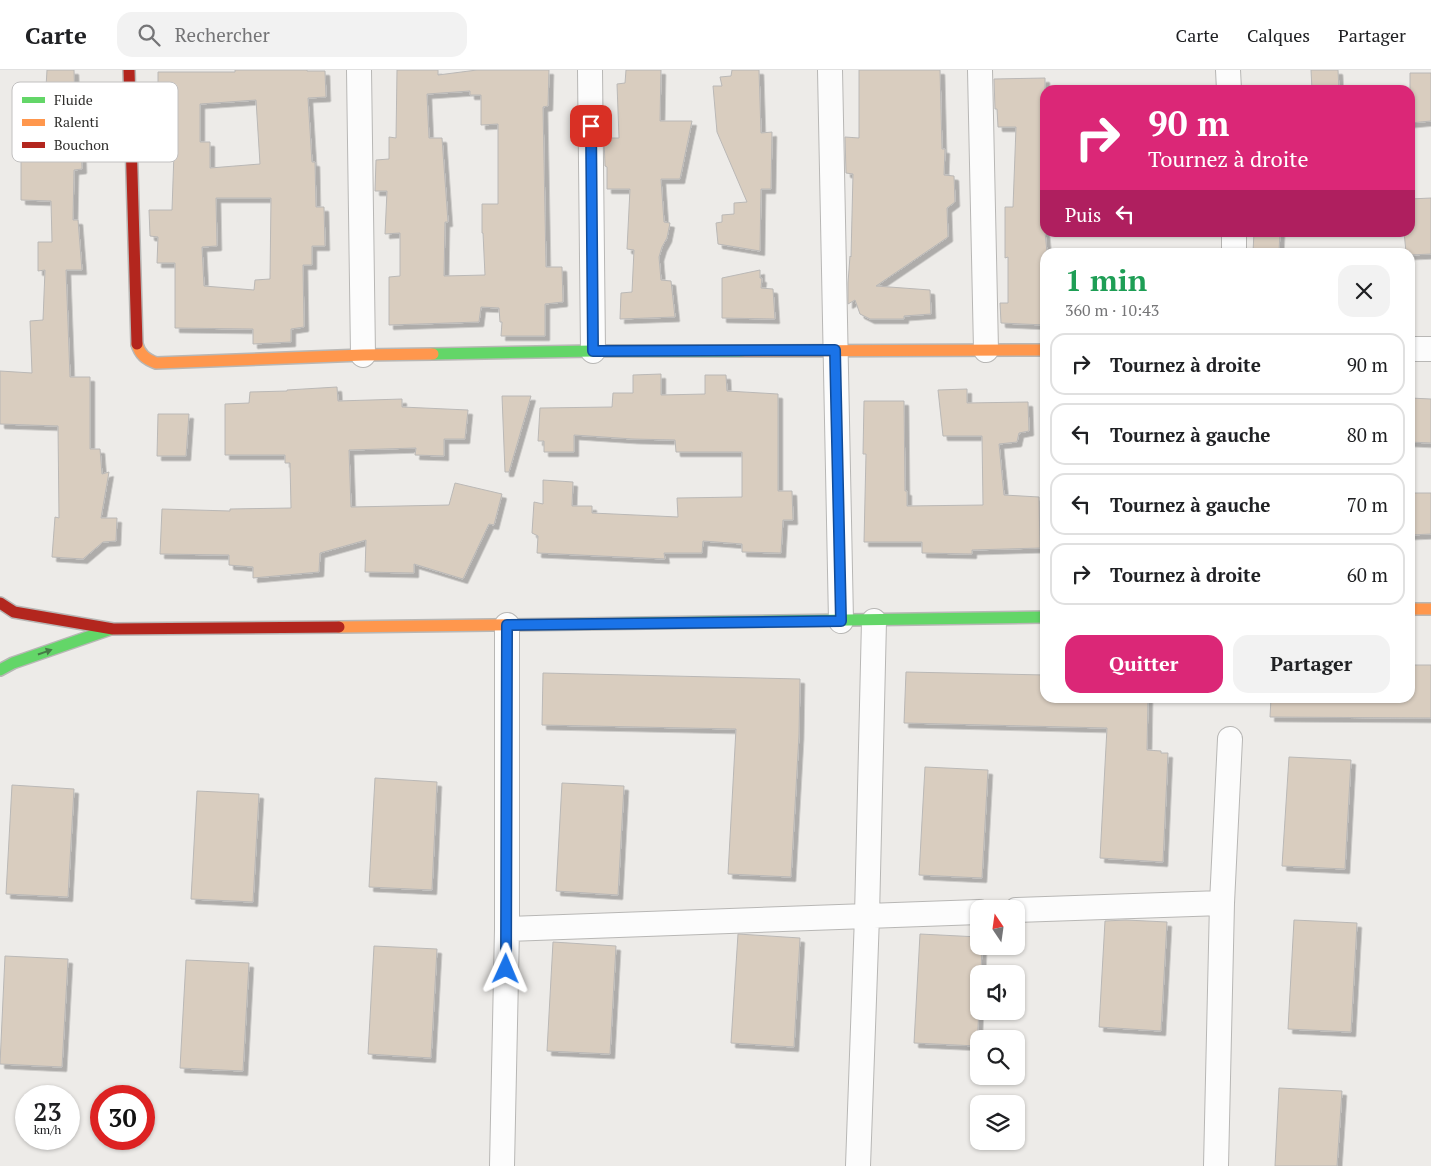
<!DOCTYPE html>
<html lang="fr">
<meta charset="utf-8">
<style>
body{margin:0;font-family:"PT Serif",serif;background:#f2f2f2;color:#202124;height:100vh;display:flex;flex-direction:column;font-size:19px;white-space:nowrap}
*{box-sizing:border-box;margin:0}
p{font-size:16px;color:#757577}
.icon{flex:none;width:28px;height:28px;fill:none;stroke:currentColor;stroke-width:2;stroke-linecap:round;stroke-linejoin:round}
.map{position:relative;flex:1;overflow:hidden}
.side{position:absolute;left:1040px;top:178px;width:375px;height:455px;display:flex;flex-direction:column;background:#fff;border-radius:15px;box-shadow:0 1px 4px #0004}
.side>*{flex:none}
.guide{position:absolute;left:1040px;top:15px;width:375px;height:152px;border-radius:15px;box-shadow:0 1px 4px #0004;background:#db2777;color:#fff;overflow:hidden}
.needle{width:32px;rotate:347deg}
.buttons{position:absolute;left:970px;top:830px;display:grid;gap:10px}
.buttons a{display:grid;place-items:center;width:55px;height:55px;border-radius:10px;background:#fff;box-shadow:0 1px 4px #0004;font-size:25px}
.speed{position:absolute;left:15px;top:1015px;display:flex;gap:10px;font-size:25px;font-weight:700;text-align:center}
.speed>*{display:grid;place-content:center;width:65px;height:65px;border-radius:50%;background:#fff;box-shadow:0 1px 4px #0004;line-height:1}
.speed small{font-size:12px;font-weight:400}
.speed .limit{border:8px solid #d22;background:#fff;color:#111}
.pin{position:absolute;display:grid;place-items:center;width:42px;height:42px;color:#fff;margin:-21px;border-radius:10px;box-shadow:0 2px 8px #0006}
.me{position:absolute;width:55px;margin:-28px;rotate:1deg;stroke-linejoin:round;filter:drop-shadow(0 0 4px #0008)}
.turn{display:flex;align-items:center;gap:18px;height:105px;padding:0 25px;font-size:22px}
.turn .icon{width:65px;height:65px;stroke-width:2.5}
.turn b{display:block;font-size:35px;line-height:42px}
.then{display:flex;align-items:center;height:48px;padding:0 25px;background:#0003;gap:10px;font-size:19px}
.round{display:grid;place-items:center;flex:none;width:52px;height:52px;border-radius:15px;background:#f2f2f2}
.overview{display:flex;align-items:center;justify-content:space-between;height:85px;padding:0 25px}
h1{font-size:30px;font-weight:800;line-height:38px;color:#1e9e55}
.primary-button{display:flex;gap:10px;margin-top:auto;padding:10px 25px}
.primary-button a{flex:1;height:58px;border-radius:15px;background:#db2777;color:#fff;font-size:20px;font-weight:800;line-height:58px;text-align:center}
.primary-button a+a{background:#f2f2f2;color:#202124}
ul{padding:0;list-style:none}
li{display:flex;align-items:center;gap:15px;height:62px;margin:0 10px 8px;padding:0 15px;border:2px solid #e0e0e0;border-radius:15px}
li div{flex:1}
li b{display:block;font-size:19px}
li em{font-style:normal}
header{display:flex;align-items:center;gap:30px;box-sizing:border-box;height:70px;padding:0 25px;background:#fff;border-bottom:1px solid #e0e0e0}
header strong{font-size:24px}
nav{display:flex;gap:28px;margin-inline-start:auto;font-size:18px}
.search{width:350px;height:45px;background:#f2f2f2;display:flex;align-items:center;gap:12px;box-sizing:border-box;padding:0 18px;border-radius:15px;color:#757577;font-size:19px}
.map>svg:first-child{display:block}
.building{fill:#d9cdbf;stroke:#bab8b6;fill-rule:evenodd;filter:url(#shadow)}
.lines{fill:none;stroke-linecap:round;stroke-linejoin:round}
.street-casing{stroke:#b8b7b5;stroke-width:26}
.fast-casing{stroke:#b8b7b5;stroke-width:14}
.slow-casing{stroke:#b8b7b5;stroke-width:14}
.jam-casing{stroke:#b8b7b5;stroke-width:14}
.street{stroke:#fcfcfc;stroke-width:24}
.fast{stroke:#63d668;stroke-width:11}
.slow{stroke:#ff974d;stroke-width:11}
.jam{stroke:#b3261e;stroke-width:11}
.oneway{fill:#467a47}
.route-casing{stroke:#114b97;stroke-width:12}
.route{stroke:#1a73e8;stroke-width:9}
.key{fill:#fff;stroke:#c1c0c0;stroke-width:1}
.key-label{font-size:14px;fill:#2f2e2c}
</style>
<header>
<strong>Carte</strong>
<div class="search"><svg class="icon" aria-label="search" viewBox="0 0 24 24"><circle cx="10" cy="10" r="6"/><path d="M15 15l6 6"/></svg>Rechercher</div>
<nav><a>Carte</a><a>Calques</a><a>Partager</a></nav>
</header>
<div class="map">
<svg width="1431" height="1096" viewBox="0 0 1431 1096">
<defs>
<filter id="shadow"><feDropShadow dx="4.5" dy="4.5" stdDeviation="0" flood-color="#0004"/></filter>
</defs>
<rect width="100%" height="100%" fill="#edebe8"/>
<path class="building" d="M47,0H74L76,63H81L82,99L74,100L73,150H78L82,200H66L70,307H90V379H100L102,404L109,402L101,448H117L116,471L103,472L83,489L52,487L55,447L59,448L58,356L0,354V301L32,303L30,251L43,250L45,200L38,201V172H52L51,131L21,130V63H32V18L46,17Z
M235,0H307V1H325L326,27L308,28L312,92H315L316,137H324L325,176H312V195H303L304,257L291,259V272L253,274V259L175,258V193H157L158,167L150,166L149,140H172L175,54L158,55V2H235ZM256,30L260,94L210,98V72H200V34ZM216,128H271L270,209L255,210L254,220L204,216L202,177L217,176Z
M397,0H438V5L477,0H549L548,36L543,37L546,197H562L563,232L545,234V266H501L502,252H500L499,238L481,237L479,252L389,255V207L400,206V163L385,164L387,121H375L376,90L389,89V67L396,68ZM470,21V25H481V55L498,54V134H482V163H483L485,205L444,206L445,152H448L442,68H429L427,24Z
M626,0H661L660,51H692L680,109H661L664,152L670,153L667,168L662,177L659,187L661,210L671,211L675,247L620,249L621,223L632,222L634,180L627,179L630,119H607V97L605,96L604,68H619L617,14L625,13Z
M732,0H759L761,63L772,62L771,119H761L760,181L718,174L716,153L722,152V145L734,144V133L747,132L717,62L713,16H722L720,7L731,6Z
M859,0H940L942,79H945L944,105L954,106L955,132L947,138L948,167L876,216L930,220L931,244L904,246V249H870L860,244L855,230L848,234V213L850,186L851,187L853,104L846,103L845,67L859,68Z
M1311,0H1338L1339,20H1312Z
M1410,3H1431V51L1410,53Z
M1045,8V162L1047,182H1045V255L1001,253L1000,233H1008V187L1005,188V137H1013L1016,57H998L997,39H995L994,9Z
M1431,128V184L1410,185V182H1406L1404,162H1410V129Z
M1254,162H1280L1279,182H1253Z
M760,200V208H762L761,218L773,219L775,249L722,248V208Z
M661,304V325L705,324V305H726L727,321L778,324V421H792L793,450H783L781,483L742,482V474L703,471L702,483H664L665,489L537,483L538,466L532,463L534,432L543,434V410L573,412L572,436H592V443L678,447L677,428L742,427V382H676L675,370L633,369L574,365V382H544V371H538L540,338L612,337L613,323H633V305Z
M337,317L338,331L402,329V337L468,340L465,369H444V386L415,385L416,378L349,380L351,437L449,435L455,413L502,424L494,455L489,454L463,509L414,494V503L365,502L366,470L320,483L319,502L253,508V497L229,495V485L160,484L162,439L230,441V439L291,438L290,393H285V385H225V334L249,333L250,322L287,321V320Z
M967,319V333L1028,332L1029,361L1019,363L1017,372L999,374L1004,425L1039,427L1040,478L972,480V484L922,483V472H864L866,384H863L864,331H904L905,421H907V436L983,435L982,366H943L938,320Z
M502,326H531L509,402H505Z
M1410,328L1431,329V373L1410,372Z
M158,344H189L186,386H157Z
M1410,423H1431V464L1410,465Z
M1410,595H1431V648L1270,647L1271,628H1410Z
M906,602L1045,605V628H1148L1147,680L1161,681V683H1168L1163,792L1100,788L1107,658L904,653Z
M543,603L800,609L799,665L791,807L728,804L736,659L542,655Z
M1289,687L1351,690L1345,799L1282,796Z
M925,697L988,700L982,808L919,805Z
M375,708L437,712L432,820L369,817Z
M562,713L624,716L618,825L556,821Z
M12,715L74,719L68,827L6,824Z
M197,721L259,724L253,832L191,829Z
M1126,850L1167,852L1161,961L1099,957L1105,851Z
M1294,850L1357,853L1351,962L1288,959Z
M738,864L800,868L794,977L731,973Z
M920,864L979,867V876H982L981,904H979V938L977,976L914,973Z
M553,872L616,876L610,984L547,981Z
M374,876L437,879L431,988L368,984Z
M5,886L68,889L62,997L0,994Z
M186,890L249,893L243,1001L180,998Z
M1279,1018L1342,1021L1337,1096H1275Z"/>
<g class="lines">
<defs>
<path id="street" d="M359,0L363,285
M590,0L593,281
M830,0L841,551
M980,0L986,280
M1228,0L1229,20
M1234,162V182
M1410,279H1431
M1016,840L1222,833
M507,859L979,842
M502,1096L507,859V555
M858,1096L867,846L874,551
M1216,1096L1222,833L1230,669"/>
<path id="fast" d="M433,284L593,281H742
M579,554L1045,547
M0,600L13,593L111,559"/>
<path id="slow" d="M137,274C140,285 146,289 156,293L363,285L433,284
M742,281L1045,280
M1410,539H1431
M339,557L579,554"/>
<path id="jam" d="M129,0L137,274
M0,533L14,542L113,559L339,557"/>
</defs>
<use href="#street" class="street-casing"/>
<use href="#fast" class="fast-casing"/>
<use href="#slow" class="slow-casing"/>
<use href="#jam" class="jam-casing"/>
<use href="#street" class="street"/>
<use href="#fast" class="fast"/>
<use href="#slow" class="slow"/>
<use href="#jam" class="jam"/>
</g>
<defs><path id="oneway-solid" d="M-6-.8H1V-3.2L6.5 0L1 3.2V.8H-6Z" transform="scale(1.25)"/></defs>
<use class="oneway" href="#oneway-solid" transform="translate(45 582) rotate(-19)"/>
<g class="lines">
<defs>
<path id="route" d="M506,899L507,555L841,551L835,280L593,281L591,56"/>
</defs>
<use href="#route" class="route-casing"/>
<use href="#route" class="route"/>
</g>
<rect x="12" y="12" width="166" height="80" rx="8" class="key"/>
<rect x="22" y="27" width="23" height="6" fill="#63d668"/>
<rect x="22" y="49" width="23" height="7" fill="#ff974d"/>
<rect x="22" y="72" width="23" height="6" fill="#b3261e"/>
<g class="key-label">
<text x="54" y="35">Fluide</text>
<text x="54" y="57">Ralenti</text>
<text x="54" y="80">Bouchon</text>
</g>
</svg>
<div class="buttons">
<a><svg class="needle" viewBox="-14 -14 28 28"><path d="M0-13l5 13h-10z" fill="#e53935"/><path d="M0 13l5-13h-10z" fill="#757577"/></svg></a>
<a><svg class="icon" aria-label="sound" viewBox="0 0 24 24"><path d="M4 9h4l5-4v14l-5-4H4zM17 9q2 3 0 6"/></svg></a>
<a><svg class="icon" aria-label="search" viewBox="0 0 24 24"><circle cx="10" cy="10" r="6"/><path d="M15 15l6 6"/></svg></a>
<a><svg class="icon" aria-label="layers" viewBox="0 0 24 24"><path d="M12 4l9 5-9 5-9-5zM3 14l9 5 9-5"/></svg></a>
</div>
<div class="speed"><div>23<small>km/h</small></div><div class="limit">30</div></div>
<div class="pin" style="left:591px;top:56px;background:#d93025"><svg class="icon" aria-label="arrive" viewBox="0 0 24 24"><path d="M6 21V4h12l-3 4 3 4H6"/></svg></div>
<svg class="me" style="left:506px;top:899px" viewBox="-20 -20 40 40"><path d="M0-17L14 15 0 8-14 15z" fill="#1a73e8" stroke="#fff" stroke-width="4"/></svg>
<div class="guide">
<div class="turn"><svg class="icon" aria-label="right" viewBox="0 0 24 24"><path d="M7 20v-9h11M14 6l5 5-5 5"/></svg><div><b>90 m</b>Tournez à droite</div></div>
<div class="then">Puis<svg class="icon" aria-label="left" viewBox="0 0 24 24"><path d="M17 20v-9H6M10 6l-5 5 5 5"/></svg></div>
</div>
<section class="side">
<div class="overview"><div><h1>1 min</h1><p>360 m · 10:43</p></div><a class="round"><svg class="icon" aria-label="close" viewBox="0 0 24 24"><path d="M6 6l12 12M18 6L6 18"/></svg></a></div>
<ul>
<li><svg class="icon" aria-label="right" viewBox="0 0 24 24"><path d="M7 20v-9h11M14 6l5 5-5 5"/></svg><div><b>Tournez à droite</b></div><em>90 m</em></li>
<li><svg class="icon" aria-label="left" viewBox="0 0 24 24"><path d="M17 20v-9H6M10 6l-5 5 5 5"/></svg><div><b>Tournez à gauche</b></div><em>80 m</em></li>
<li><svg class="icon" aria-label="left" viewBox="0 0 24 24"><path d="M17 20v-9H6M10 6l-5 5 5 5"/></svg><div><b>Tournez à gauche</b></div><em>70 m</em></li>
<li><svg class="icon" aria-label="right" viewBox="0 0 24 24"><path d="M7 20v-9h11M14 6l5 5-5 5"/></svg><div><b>Tournez à droite</b></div><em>60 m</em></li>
</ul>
<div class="primary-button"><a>Quitter</a><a>Partager</a></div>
</section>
</div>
